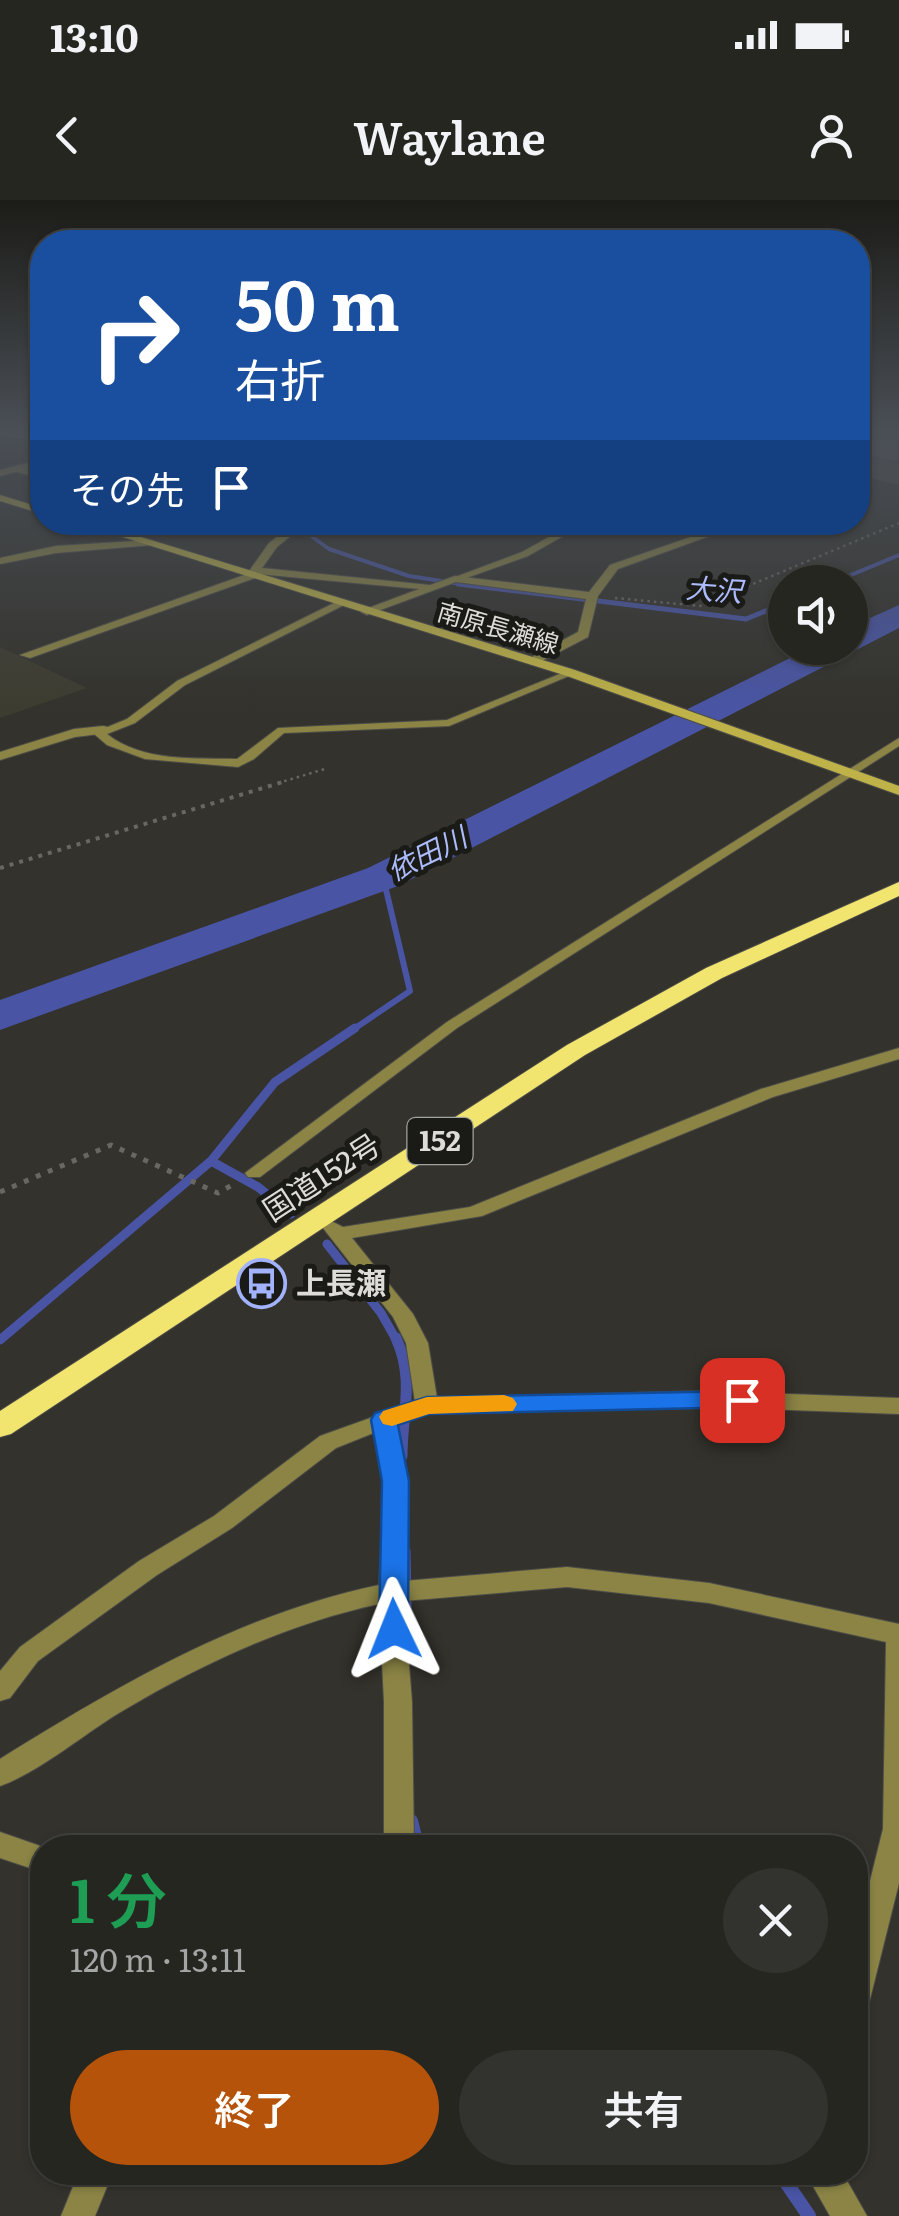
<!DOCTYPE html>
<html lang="ja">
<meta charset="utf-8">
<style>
body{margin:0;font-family:Literata,"Noto Sans JP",serif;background:#32322e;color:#f1f3f6;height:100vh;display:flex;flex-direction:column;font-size:38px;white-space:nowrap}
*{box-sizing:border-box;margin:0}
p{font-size:32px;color:#a4a5a5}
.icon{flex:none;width:55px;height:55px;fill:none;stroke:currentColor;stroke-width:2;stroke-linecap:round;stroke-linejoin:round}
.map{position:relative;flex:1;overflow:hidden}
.side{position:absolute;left:30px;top:1635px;width:838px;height:350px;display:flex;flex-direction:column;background:#262621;border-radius:40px;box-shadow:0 2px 8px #0004,0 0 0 2px #42433f}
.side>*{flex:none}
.hud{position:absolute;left:30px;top:30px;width:840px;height:305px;border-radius:40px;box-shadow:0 2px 8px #0004,0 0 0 2px #42433f;background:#1a4fa0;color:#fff;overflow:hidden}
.tools{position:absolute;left:768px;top:365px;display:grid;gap:20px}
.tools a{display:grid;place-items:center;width:100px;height:100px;border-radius:50%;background:#262621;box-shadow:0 2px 8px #0004,0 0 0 2px #42433f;font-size:50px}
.pin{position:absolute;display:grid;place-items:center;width:85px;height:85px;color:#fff;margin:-42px;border-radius:20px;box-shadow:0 5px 15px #0006}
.me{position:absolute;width:110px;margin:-55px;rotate:358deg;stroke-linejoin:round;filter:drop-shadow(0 0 8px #0008)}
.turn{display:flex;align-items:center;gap:35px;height:210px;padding:0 40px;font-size:45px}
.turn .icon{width:130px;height:130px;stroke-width:2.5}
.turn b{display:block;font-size:70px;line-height:85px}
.then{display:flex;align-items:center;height:95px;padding:0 40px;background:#0003;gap:20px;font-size:38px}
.round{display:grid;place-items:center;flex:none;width:105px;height:105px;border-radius:52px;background:#32322e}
.overview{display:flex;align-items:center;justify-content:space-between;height:170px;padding:0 40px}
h1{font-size:60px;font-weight:600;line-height:75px;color:#1e9e55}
.button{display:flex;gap:20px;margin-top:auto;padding:20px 40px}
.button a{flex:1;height:115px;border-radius:60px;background:#b45309;color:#fff;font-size:40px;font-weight:600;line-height:115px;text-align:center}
.button a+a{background:#32322e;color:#f1f3f6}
.status{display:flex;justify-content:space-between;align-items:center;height:70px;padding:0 50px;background:#262621;direction:ltr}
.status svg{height:28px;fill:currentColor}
header{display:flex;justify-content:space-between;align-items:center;height:130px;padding:0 40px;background:#262621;font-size:45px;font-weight:600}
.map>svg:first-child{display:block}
.built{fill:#3d3c30}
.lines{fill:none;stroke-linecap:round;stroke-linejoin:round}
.stream-far5{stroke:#4955a4;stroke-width:4}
.stream-far4{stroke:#4955a4;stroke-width:5}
.stream-far3{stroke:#4955a4;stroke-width:6}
.stream-far2{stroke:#4955a4;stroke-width:9}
.stream-far1{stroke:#4955a4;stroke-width:11}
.stream{stroke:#4955a4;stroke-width:14}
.river{fill:#4955a4;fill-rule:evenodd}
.service-casing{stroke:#4e4d48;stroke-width:2}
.minor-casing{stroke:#4e4d48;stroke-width:2}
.tertiary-casing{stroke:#4e4d48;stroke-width:2}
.secondary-casing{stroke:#4e4d48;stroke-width:2}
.trunk-casing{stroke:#4e4d48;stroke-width:2}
.path-far2{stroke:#686761;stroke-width:2.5;stroke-dasharray:2.5 4;stroke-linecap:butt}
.path-far1{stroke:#686761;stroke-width:4;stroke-dasharray:4 6;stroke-linecap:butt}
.path{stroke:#686761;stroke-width:5;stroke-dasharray:5 8;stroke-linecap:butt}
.service{fill:#8b8445;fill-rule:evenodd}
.minor{fill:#8b8445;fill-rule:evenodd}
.tertiary{fill:#8b8445;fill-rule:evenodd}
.secondary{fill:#beb248;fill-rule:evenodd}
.trunk{fill:#f2e56f;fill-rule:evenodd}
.wall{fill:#4a4944}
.building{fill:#56554f;stroke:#3c3c37;stroke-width:2.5}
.route{fill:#1a73e8;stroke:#114b97;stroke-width:2.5}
.slow{fill:#f59e0b}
.labels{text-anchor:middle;stroke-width:10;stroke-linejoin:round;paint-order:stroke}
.far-street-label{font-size:25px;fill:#dddcd8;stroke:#1a1a17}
.far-water-label{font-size:28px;font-style:italic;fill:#acbbfc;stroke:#1a1a17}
.shield{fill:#1a1a17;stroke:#a2a29e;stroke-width:2.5}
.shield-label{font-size:28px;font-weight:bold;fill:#dddcd8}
.street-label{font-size:30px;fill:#dddcd8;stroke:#1a1a17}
.poi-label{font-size:30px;font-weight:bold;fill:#dddcd8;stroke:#1a1a17;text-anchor:start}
</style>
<div class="status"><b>13:10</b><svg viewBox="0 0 49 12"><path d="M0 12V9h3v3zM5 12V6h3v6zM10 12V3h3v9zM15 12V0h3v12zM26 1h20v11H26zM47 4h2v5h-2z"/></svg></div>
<header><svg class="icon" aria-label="back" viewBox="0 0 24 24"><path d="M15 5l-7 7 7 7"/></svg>Waylane<svg class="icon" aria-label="person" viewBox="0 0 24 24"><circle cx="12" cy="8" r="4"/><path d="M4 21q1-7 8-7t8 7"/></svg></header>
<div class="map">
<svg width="899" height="2016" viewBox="0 0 899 2016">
<rect width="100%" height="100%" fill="#33322c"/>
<path class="built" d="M327,323H469L396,334L334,333Z
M0,447L87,488L0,518Z"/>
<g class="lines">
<path class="stream-far5" d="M0,234L42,238
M292,322L329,349L409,376L474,386
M834,382L899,355"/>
<path class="stream-far4" d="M458,384L746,419L785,403"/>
<path class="stream-far3" d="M351,831L410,791L383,677"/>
<path class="stream-far2" d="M211,961L258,987L291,1014
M327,1044L381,1113L397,1141
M0,1140L211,961L275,882L355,828"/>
<path class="stream-far1" d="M396,1138C415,1180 402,1213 402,1256
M405,1351L407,1451"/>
<path class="stream" d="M411,1621L418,1648
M779,1972L809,2016"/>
<path class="river" d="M899,405V428L398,686L0,830V800L368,668L810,448H850V427Z"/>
<defs>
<path id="service" d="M576,322H588L528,356L458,381L450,379L522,352Z
M338,401L342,402V406L185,485L135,523L107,534C142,562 195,558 237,559L278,528L447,520L567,471L576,473L449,526L284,533L254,559L238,567L145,559L107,545L93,533L127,519L177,481Z
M899,538V546L457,828L260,977H248L245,973L447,822Z"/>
<path id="minor" d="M0,228L42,230V236L0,232Z
M17,266L42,273V279L14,271Z
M296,322H308L277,347L262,368L430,385L455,376L589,392L610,365L731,323L740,325L618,369L598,396L588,437L534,465L530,464V458L578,432L586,399L456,382L367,415L361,412L363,410L419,389L258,374L255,378L30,458L20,455L247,374L269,343Z
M149,340L153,341V345L56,353L0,364V358L56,346Z
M103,526L108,527V533L75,537L0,560V552L74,529Z
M899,848V859L773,897L482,1016L352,1038L413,1114L428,1143L437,1198L703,1191L899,1198V1214L703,1207L428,1214L397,1224L408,1281L404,1381L567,1367L709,1383L899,1424V1683L866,1815L855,1820V1741L883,1629L886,1442L709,1403L567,1387L404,1401L412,1502L414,1648H270L274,1639L284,1635H384V1502L379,1404C290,1423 203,1463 124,1510C86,1532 40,1572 0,1586V1559C119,1485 240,1414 379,1385L384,1281L376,1232L336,1248L232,1328L157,1375L38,1461L10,1498L0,1501V1471L20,1447L139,1361L214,1316L320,1236L415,1202L406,1143L393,1117L323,1028L326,1024L333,1022L343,1027L470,1007L761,889Z
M0,1632L46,1648H42V1672L0,1658Z
M79,1972H113L95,2016H61Z
M805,1972H842L867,2016H830Z"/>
<path id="tertiary" d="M42,259V265L0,276V270Z"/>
<path id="secondary" d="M0,295L42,308V314L0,301Z
M75,322H92L575,470L899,586V595L567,476Z"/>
<path id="trunk" d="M899,682V696L722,778L585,855L11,1234L0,1237V1211L567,845L706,768Z"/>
</defs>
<use href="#service" class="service-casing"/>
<use href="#minor" class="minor-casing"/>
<use href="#tertiary" class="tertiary-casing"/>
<use href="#secondary" class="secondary-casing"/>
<use href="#trunk" class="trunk-casing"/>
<path class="path-far2" d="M615,398L700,406L899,323
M278,583L325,569"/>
<path class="path-far1" d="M0,668L286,581"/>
<path class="path" d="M0,992L111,945L218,993L234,984"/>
<use href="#service" class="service"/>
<use href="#minor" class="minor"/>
<use href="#tertiary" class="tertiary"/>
<use href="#secondary" class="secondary"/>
<use href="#trunk" class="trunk"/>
</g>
<path class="wall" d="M858,228H899V285L858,275Z"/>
<path class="building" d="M874,228H899V263L858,254V245L867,242L858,240V234L875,228Z"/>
<linearGradient id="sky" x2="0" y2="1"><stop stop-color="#1c1c18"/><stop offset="0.45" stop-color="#4a4f56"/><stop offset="1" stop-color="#4a4f56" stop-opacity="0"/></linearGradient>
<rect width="899" height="510" fill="url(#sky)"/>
<path class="route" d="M742,1191L751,1194L754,1200L751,1207L429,1214L398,1225L409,1281L408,1429L404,1437L394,1440L383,1437L379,1429L382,1281L371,1220L375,1213L427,1197Z"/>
<path class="slow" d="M504,1195L513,1198L517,1204L513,1211L429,1214L392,1226L383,1224L379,1217L383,1211L427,1197Z"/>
<defs>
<symbol id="bus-ring" viewBox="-11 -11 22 22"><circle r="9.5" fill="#1a1a17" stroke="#a2b2fd" stroke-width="1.5"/><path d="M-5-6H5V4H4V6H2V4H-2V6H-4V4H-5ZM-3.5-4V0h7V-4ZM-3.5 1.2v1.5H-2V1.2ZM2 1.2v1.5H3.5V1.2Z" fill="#a2b2fd"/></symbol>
</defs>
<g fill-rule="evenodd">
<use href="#bus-ring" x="234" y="1056" width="55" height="55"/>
</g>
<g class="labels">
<g class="far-street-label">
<text transform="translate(498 428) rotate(16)" y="9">南原長瀬線</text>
</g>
<g class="far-water-label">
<text transform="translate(714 390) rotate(4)" y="10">大沢</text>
<text transform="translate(427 654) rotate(-26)" y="10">依田川</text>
</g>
<rect class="shield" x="407.5" y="918" width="65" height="46" rx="8"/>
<g class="shield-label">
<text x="440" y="951">152</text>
</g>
<g class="street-label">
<text transform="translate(322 978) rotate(-33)" y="10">国道152号</text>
</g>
<g class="poi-label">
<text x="296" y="1094">上長瀬</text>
</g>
</g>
</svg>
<div class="tools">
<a><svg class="icon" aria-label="sound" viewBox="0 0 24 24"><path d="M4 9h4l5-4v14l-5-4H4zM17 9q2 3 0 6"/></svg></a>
</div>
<div class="pin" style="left:742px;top:1200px;background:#d93025"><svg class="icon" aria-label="arrive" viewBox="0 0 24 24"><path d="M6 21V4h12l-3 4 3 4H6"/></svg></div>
<svg class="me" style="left:394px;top:1429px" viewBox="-20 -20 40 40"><path d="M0-17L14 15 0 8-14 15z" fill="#1a73e8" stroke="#fff" stroke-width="4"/></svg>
<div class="hud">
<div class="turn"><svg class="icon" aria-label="right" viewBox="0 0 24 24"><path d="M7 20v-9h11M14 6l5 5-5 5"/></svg><div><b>50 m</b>右折</div></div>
<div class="then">その先<svg class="icon" aria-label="arrive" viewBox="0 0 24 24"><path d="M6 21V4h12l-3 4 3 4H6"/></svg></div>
</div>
<section class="side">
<div class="overview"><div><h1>1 分</h1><p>120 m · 13:11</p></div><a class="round"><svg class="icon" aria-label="close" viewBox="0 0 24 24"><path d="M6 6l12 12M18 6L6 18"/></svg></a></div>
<div class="button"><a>終了</a><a>共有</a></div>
</section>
</div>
